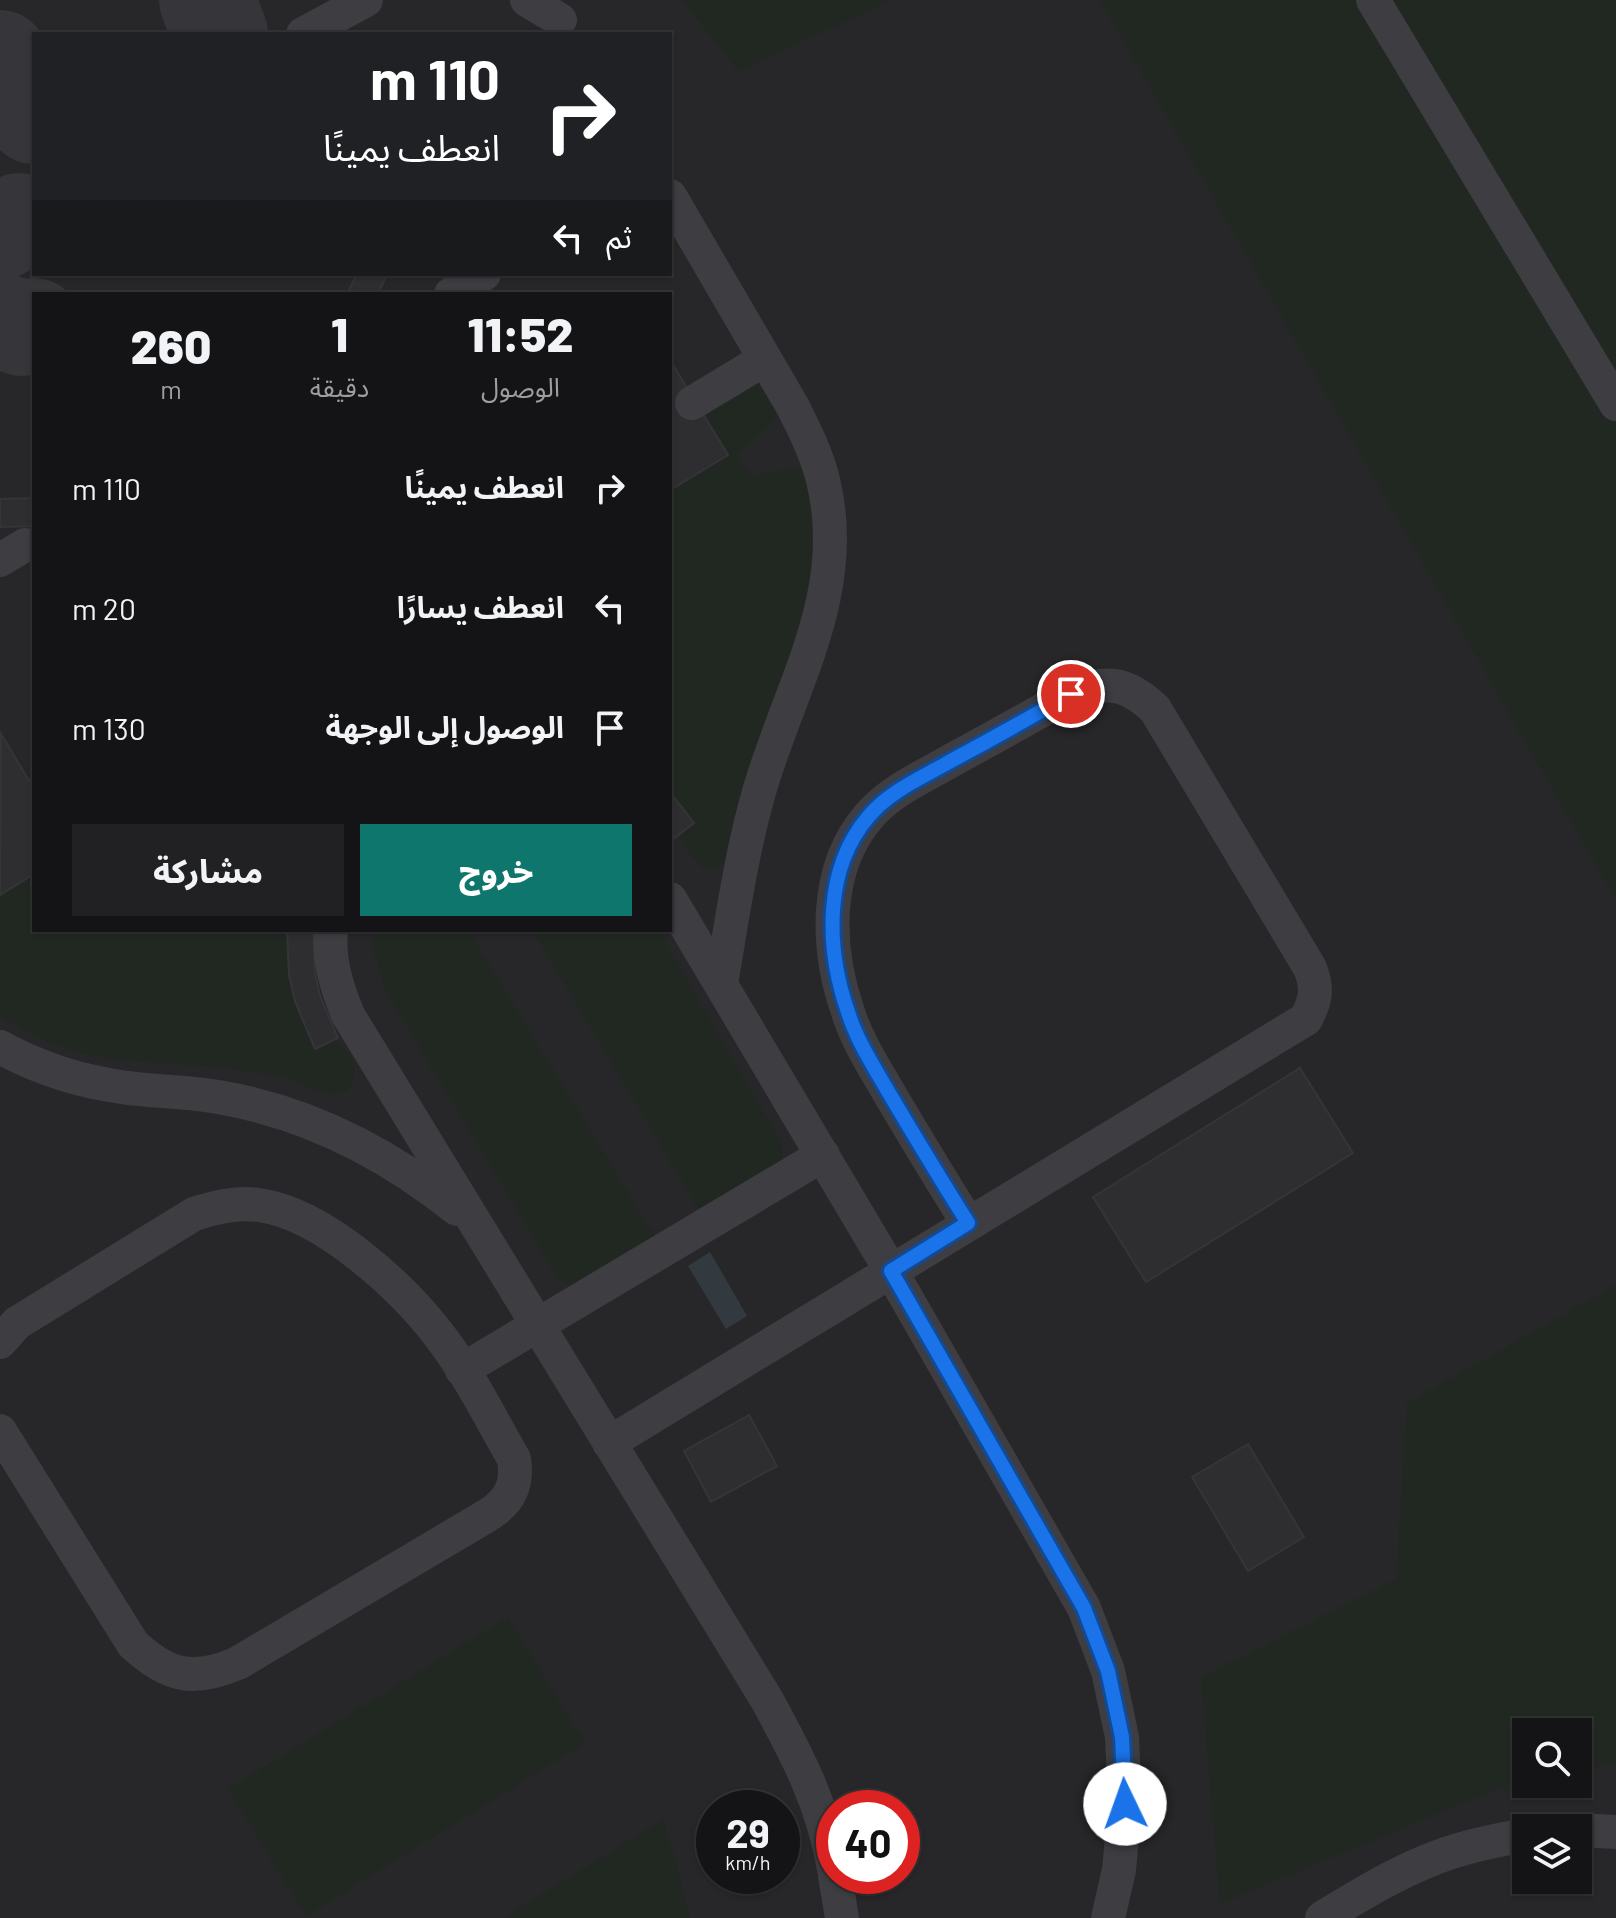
<!DOCTYPE html>
<html lang="ar">
<meta charset="utf-8">
<style>
body{margin:0;font-family:Barlow,"Noto Sans Arabic",sans-serif;background:#212123;color:#f1f3f6;direction:rtl;height:100vh;display:flex;flex-direction:column;font-size:30px;white-space:nowrap}
*{box-sizing:border-box;margin:0}
p{font-size:26px;color:#9d9ea1}
.icon{flex:none;width:44px;height:44px;fill:none;stroke:currentColor;stroke-width:2;stroke-linecap:round;stroke-linejoin:round}
.map{position:relative;flex:1;overflow:hidden;direction:ltr}
.side{position:absolute;left:32px;top:292px;width:640px;height:640px;display:flex;flex-direction:column;background:#141416;border-radius:0px;box-shadow:0 2px 6px #0004,0 0 0 2px #333335;direction:rtl}
.side>*{flex:none}
.banner{position:absolute;left:32px;top:32px;width:640px;height:244px;border-radius:0px;box-shadow:0 2px 6px #0004,0 0 0 2px #333335;direction:rtl;background:#202124;color:#fff;overflow:hidden}
.fabs{position:absolute;left:1512px;top:1718px;display:grid;gap:16px}
.fabs a{display:grid;place-items:center;width:80px;height:80px;border-radius:0px;background:#141416;box-shadow:0 2px 6px #0004,0 0 0 2px #333335;font-size:40px}
.speed{position:absolute;left:696px;top:1790px;display:flex;gap:16px;font-size:40px;font-weight:700;text-align:center}
.speed>*{display:grid;place-content:center;width:104px;height:104px;border-radius:50%;background:#141416;box-shadow:0 2px 6px #0004,0 0 0 2px #333335;line-height:1}
.speed small{font-size:20px;font-weight:400}
.speed .limit{border:12px solid #d22;background:#fff;color:#111}
.pin{position:absolute;display:grid;place-items:center;width:68px;height:68px;color:#fff;margin:-34px;border:4px solid #fff;border-radius:50%;box-shadow:0 2px 8px #0007}
.me{position:absolute;width:88px;margin:-44px;rotate:357deg;stroke-linejoin:round;filter:drop-shadow(0 0 6px #0008)}
.turn{display:flex;align-items:center;gap:28px;height:168px;padding:0 40px;font-size:36px}
.turn .icon{width:104px;height:104px;stroke-width:2.5}
.turn b{display:block;font-size:56px;line-height:68px}
.then{display:flex;align-items:center;height:76px;padding:0 40px;background:#0003;gap:16px;font-size:30px}
.eta{display:flex;justify-content:space-evenly;align-items:center;height:136px;text-align:center}
.eta b{font-size:48px;font-weight:800;line-height:56px}
.cta{display:flex;gap:16px;margin-top:auto;padding:16px 40px}
.cta a{flex:1;height:92px;border-radius:0px;background:#0f766e;color:#fff;font-size:32px;font-weight:800;line-height:92px;text-align:center}
.cta a+a{background:#212123;color:#f1f3f6}
ul{padding:0;list-style:none}
li{display:flex;align-items:center;gap:24px;height:120px;padding:0 40px}
li div{flex:1}
li b{display:block;font-size:30px}
li em{font-style:normal}
.map>svg:first-child{display:block}
.built{fill:#27272a;fill-rule:evenodd}
.green{fill:#212822}
.water{fill:#323a40}
.lines{fill:none;stroke-linecap:round;stroke-linejoin:round}
.taxiway{stroke:#36363a;stroke-width:96}
.building{fill:#2e2e31;stroke:#353539;stroke-width:2}
.minor{stroke:#3d3d42;stroke-width:34}
.route-casing{stroke:#114b97;stroke-width:20}
.route{stroke:#1a73e8;stroke-width:14}
</style>
<div class="map">
<svg width="1616" height="1918" viewBox="0 0 1616 1918">
<rect width="100%" height="100%" fill="#1b1b1d"/>
<path class="built" d="M0,0H1616V1918H0ZM34,34H670V274H34ZM34,294H670V930H34ZM1526,1732H1578V1784H1526ZM714,1808H782V1876H714ZM834,1808H902V1876H834ZM1526,1828H1578V1880H1526Z"/>
<path class="green" d="M683,0H892L738,71Z
M1100,0H1616V900Z
M763,380L778,401L776,418L739,455L746,470L755,475L799,467L814,489L815,574L804,642L726,860L717,867L704,868L689,854L670,819V493L730,455L703,409Z
M34,876V930H300C301,943 300,960 305,972C310,988 327,1025 336,1038C344,1051 361,1063 353,1081C338,1113 297,1077 276,1075C252,1072 228,1068 204,1066C157,1062 111,1063 65,1048C43,1041 19,1028 0,1015V896Z
M373,930H468L656,1238L574,1285L559,1280L385,990L372,944Z
M532,930H658L783,1145L781,1160L700,1211Z
M1616,1285V1763L1578,1770V1732H1526V1779L1516,1781L1220,1904L1201,1677L1396,1579L1407,1403Z
M508,1617L585,1743L306,1916L228,1789Z
M664,1819L690,1918H503Z"/>
<path class="water" d="M710,1252L747,1316L726,1329L688,1266Z"/>
<g class="lines">
<path class="taxiway" d="M207,0L220,34
M0,58L34,116
M0,232L19,221
M0,321L22,328L34,326"/>
</g>
<path class="building" d="M357,274H387L378,294H347Z
M670,360L728,455L670,490Z
M34,498V526L0,527V499Z
M1,734L34,789V874L0,895Z
M670,792L694,823L673,839L670,835Z
M287,930H313L315,973L320,996L338,1038L315,1049L295,1001L289,975Z
M1300,1068L1353,1153L1146,1282L1093,1197Z
M749,1415L777,1466L711,1502L684,1451Z
M1248,1444L1304,1537L1248,1571L1192,1477Z"/>
<g class="lines">
<path class="minor" d="M527,0L560,20
M1373,0L1616,404
M303,34L366,0
M670,196L793,407C805,431 817,455 823,480C851,594 789,687 759,792C741,855 732,920 721,984
M451,294L484,274
M692,403L765,359
M0,560L25,545
M670,899L891,1271L1084,1608L1108,1671L1122,1737L1125,1804L1119,1870L1108,1918
M331,930C328,960 337,988 348,1015L767,1700C798,1757 823,1804 834,1869
M0,1047C38,1068 78,1081 121,1087C153,1092 185,1091 218,1097C307,1112 387,1153 457,1209
M0,1342L17,1323L194,1214C215,1207 236,1202 259,1205C324,1214 404,1288 442,1339C470,1376 491,1419 514,1459C518,1485 510,1501 488,1515L238,1663C194,1682 168,1677 133,1644L0,1431
M462,1370L823,1155
M609,1443L1306,1019C1316,1000 1318,988 1310,968L1155,709C1126,682 1107,680 1071,694C1032,716 993,738 954,759C925,776 891,790 869,816C823,869 826,949 848,1012C857,1041 874,1067 889,1093C915,1137 941,1180 968,1223
M1578,1830L1616,1832
M835,1876L842,1918
M1322,1918C1355,1898 1389,1877 1425,1862C1457,1848 1492,1841 1526,1835"/>
</g>
<g class="lines">
<defs>
<path id="route" d="M1071,694C1031,717 990,740 949,762C921,778 890,791 869,816C823,869 826,949 848,1012C857,1041 874,1067 889,1093C915,1137 941,1180 968,1223L891,1271L1084,1608L1108,1671L1122,1737L1125,1804"/>
</defs>
<use href="#route" class="route-casing"/>
<use href="#route" class="route"/>
</g>
</svg>
<div class="fabs">
<a><svg class="icon" aria-label="search" viewBox="0 0 24 24"><circle cx="10" cy="10" r="6"/><path d="M15 15l6 6"/></svg></a>
<a><svg class="icon" aria-label="layers" viewBox="0 0 24 24"><path d="M12 4l9 5-9 5-9-5zM3 14l9 5 9-5"/></svg></a>
</div>
<div class="speed"><div>29<small>km/h</small></div><div class="limit">40</div></div>
<div class="pin" style="left:1071px;top:694px;background:#d93025"><svg class="icon" aria-label="arrive" viewBox="0 0 24 24"><path d="M6 21V4h12l-3 4 3 4H6"/></svg></div>
<svg class="me" style="left:1125px;top:1804px" viewBox="-20 -20 40 40"><circle r="19" fill="#fff"/><path d="M0-13L10 11 0 6-10 11z" fill="#1a73e8"/></svg>
<div class="banner">
<div class="turn"><svg class="icon" aria-label="right" viewBox="0 0 24 24"><path d="M7 20v-9h11M14 6l5 5-5 5"/></svg><div><b>110 m</b>انعطف يمينًا</div></div>
<div class="then">ثم<svg class="icon" aria-label="left" viewBox="0 0 24 24"><path d="M17 20v-9H6M10 6l-5 5 5 5"/></svg></div>
</div>
<section class="side">
<div class="eta">
<div><b>11:52</b><p>الوصول</p></div>
<div><b>1</b><p>دقيقة</p></div>
<div><b>260</b><p>m</p></div>
</div>
<ul>
<li><svg class="icon" aria-label="right" viewBox="0 0 24 24"><path d="M7 20v-9h11M14 6l5 5-5 5"/></svg><div><b>انعطف يمينًا</b></div><em>110 m</em></li>
<li><svg class="icon" aria-label="left" viewBox="0 0 24 24"><path d="M17 20v-9H6M10 6l-5 5 5 5"/></svg><div><b>انعطف يسارًا</b></div><em>20 m</em></li>
<li><svg class="icon" aria-label="arrive" viewBox="0 0 24 24"><path d="M6 21V4h12l-3 4 3 4H6"/></svg><div><b>الوصول إلى الوجهة</b></div><em>130 m</em></li>
</ul>
<div class="cta"><a>خروج</a><a>مشاركة</a></div>
</section>
</div>
